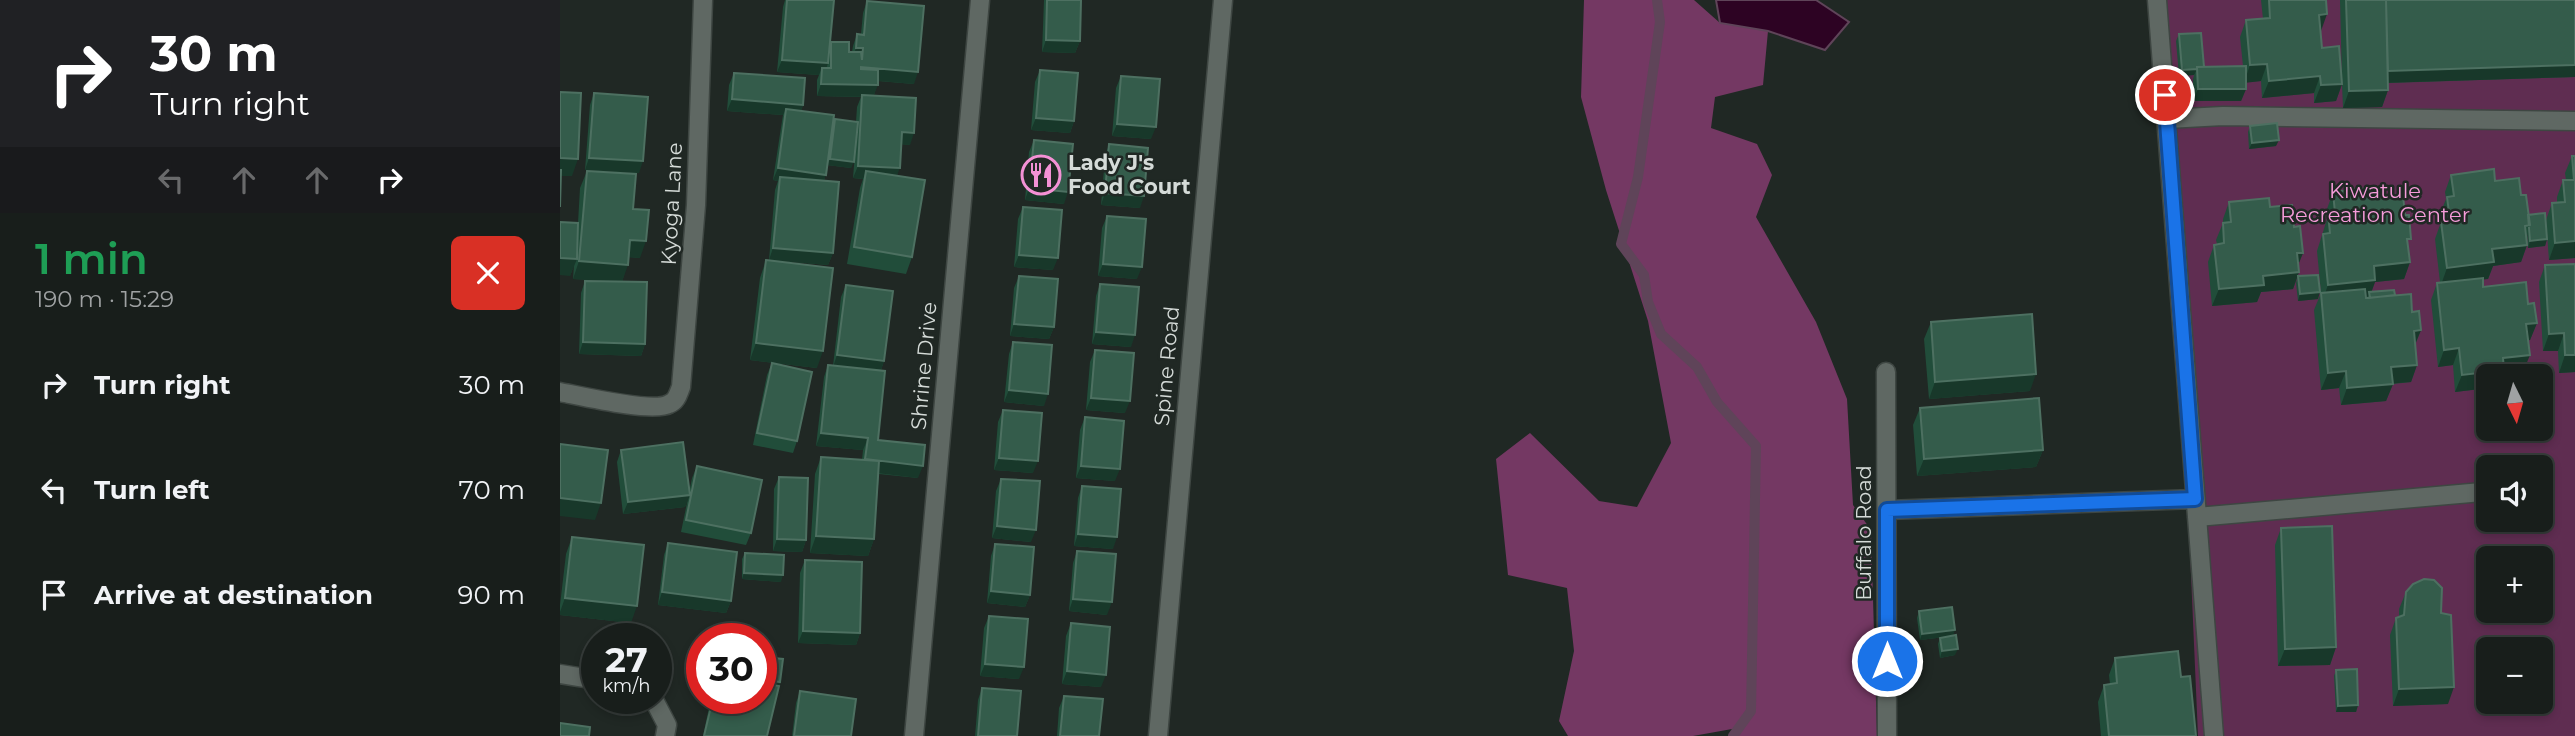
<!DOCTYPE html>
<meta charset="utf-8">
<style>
body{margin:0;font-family:Montserrat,sans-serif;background:#252b28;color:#f1f3f6;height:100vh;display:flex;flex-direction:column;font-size:26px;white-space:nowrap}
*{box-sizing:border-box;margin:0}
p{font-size:23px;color:#9fa2a3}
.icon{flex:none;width:38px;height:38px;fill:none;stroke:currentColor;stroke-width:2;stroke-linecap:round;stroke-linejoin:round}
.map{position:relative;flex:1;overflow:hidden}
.panel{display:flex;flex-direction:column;background:#181e1b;width:560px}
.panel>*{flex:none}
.hud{background:#202124;color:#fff;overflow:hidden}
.needle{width:46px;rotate:175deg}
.controls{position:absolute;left:1916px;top:364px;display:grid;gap:14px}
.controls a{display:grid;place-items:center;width:77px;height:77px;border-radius:10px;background:#181e1b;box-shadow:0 4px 10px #0003,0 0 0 2px #363c3a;font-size:35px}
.speed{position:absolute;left:21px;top:623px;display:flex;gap:14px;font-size:35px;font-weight:700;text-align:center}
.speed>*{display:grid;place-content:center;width:91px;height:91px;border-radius:50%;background:#181e1b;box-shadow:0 4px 10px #0003,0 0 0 2px #363c3a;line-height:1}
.speed small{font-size:18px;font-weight:400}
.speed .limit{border:10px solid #d22;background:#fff;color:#111}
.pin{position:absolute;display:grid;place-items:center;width:60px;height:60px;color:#fff;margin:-30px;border:4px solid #fff;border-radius:50%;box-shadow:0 2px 7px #0007}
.me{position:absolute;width:77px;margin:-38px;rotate:0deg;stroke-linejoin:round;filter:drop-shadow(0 0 5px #0008)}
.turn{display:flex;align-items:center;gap:24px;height:147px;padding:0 35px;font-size:32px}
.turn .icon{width:91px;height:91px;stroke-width:2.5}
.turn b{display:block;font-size:49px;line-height:60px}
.lanes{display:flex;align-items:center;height:66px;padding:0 35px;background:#0003;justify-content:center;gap:35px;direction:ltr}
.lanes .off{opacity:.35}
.round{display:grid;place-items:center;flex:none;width:74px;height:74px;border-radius:10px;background:#252b28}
.head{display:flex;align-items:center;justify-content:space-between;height:119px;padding:0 35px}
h1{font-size:42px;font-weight:600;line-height:52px;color:#1e9e55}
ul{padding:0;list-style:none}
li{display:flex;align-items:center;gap:21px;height:105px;padding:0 35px}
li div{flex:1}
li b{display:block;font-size:26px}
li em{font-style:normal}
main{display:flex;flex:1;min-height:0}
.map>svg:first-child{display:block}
.green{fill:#5f2d51;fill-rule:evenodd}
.forest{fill:#743863}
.water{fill:#2d0323;stroke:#5f4459;stroke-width:2}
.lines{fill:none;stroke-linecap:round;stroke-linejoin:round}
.stream{stroke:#5f4459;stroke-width:10}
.minor-casing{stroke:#3e4642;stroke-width:21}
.minor{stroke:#5f6863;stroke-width:18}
.wall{fill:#214d3a}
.shaded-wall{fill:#18382a}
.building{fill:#345c4b;stroke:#4d7061;stroke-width:2}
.route-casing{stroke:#114b97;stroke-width:18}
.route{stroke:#1a73e8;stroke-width:12}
.labels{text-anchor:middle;stroke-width:5;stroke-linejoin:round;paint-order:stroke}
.poi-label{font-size:21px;font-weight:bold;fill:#d5dbd8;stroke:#202824;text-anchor:start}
.park-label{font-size:21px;fill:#f69cda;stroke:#202824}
.street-label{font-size:21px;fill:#d5dbd8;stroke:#202824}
</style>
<main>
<section class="panel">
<div class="hud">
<div class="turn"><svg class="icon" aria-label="right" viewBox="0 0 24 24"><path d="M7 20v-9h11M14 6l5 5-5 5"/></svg><div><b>30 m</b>Turn right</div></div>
<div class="lanes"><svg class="icon off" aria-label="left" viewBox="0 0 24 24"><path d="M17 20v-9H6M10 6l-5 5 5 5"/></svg><svg class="icon off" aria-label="ahead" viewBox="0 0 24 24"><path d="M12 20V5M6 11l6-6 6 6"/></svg><svg class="icon off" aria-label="ahead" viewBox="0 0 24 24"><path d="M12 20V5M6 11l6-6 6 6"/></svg><svg class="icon" aria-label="right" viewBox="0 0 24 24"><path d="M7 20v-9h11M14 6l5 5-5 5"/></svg></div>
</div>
<div class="head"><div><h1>1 min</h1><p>190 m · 15:29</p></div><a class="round" style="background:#d93025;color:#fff"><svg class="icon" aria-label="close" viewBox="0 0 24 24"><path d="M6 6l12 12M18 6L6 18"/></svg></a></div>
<ul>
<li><svg class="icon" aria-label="right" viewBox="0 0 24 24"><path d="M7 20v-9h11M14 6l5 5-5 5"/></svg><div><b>Turn right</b></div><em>30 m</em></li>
<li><svg class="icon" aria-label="left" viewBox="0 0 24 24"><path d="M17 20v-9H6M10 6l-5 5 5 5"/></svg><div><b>Turn left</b></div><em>70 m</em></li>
<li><svg class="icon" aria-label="arrive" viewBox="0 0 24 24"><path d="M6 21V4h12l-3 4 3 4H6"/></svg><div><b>Arrive at destination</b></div><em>90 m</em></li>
</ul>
</section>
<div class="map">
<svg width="2015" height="736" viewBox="0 0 2015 736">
<rect width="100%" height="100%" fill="#202824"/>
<path class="green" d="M1606,0H2015V736H1638ZM1928,376H1981V429H1928ZM1928,467H1981V520H1928ZM1928,558H1981V611H1928ZM1928,649H1981V702H1928Z"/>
<path class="forest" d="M1024,0H1134L1160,23L1208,31L1203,85L1155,97L1151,128L1197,144L1212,175L1196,217L1256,322L1287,399L1293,505L1311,530L1317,736H1178L1172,729L1133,736H1008L999,721L1014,651L1007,588L948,575L936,459L970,433L1039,501L1077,507L1111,443L1088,321L1046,190L1021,97Z"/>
<path class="water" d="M1156,0H1256L1289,22L1265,50L1208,31L1160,23Z"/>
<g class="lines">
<path class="stream" d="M1097,0L1100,22L1078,177L1061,244L1084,275L1088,302L1101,334L1137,367L1157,402L1196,446L1191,711L1173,736"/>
<defs>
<path id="minor" d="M1597,0L1654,736
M1607,119L1663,116L2015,121
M1326,372L1327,736
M0,392C21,396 93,413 109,404C117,401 118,394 121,387L136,205L143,0
M1327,510L1635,499
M1637,517L1922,492
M0,674L37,680
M93,698L107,725L105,736
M354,736L420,0
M598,736L663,0"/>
</defs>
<use href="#minor" class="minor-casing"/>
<use href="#minor" class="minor"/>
</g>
<path class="wall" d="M225,0H274L269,46L271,42L289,52H292L293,46L297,34H301L303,13L307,1L354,84L318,81L314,95L350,145L341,144L337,176L352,257L346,274L287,264L300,188L303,179L293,178L295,153L291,168L267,165L264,181L273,253L268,265L209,260L215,190L218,181L213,180L222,121L223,115L167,111L169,85L174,73L243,105L241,111L273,125L275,119L296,122L297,107L301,97L257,96V80L259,75L217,72L223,7Z
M484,0H521L520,41L515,53L482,52Z
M1701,0H1766L1760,31L1762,48L1782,82L1780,0H2015V77L1828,83V90L1822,107L1783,108L1782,84L1776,101L1754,103V93L1702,98L1701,81L1686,82V89L1681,101H1633V79L1634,75L1619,76L1616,41L1619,34L1644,67L1683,66L1680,37L1686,20L1703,19Z
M480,70L514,121L510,133L471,130L475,82Z
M561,76L591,139L552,136L556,88Z
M34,93L79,173L25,170L30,105Z
M1690,126L1716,146L1689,149L1688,132Z
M474,140L504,204L465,200L469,152Z
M549,144L580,208L541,205L545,157Z
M2012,156H2015V258L1989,260L1986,220L1992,203H1997V197L2003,180H2006L2005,173Z
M27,171L73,209L80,258L69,257L62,282L85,344L81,356L19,354L21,293L25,281H56L13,279L14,265L10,276L18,223L20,188Z
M1891,175L1935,181L1961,195L1968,215L1987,239L1985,246L1968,248L1967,233V245L1961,262L1933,266L1928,279H1923V287L1968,304L1977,323L1970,340H1968L1963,372L1943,374L1942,376H1928V388L1895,392L1893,365L1878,367L1871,300L1877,283L1880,282L1875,239L1881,222L1880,214L1886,199L1885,192Z
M1773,192L1818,198L1848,247L1850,262L1844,279L1815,282L1811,292L1835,295L1852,312L1861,330L1855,345L1857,365L1851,382L1833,384L1826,401L1781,405L1779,388L1761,390L1754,310L1761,293L1757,251L1768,216L1767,209Z
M1669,202L1710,207L1734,227L1743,253L1738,265L1739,272L1733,289L1701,292L1697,302L1652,306L1648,262L1654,245L1657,244L1656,240L1663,223V219Z
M463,207L493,270L454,267L458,219Z
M547,216L577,279L538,276L542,228Z
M206,260L257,368L190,360L200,278Z
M2015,264V372L1999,373L1998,351H1983L1979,282L1985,265Z
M459,276L494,327L489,339L450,336L454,288Z
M1738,276L1758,299L1738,301L1736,283Z
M540,284L571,347L532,344L536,296Z
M286,285L324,361L321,370L318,440L358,478L319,474L314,539L308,556L250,553L255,474L261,457L302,460L303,450L256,446L264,377L268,365L273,366L281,297Z
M1371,322L1470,391L1369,399L1364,339Z
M453,342L484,406L444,402L449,354Z
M535,350L565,413L526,410L530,362Z
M212,363L237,441L233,453L193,445L207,375Z
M1360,408L1483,450L1476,467L1357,476L1353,425Z
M443,410L473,473L434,470L438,422Z
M525,417L555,481L516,478L520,430Z
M61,450L129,493L132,478L137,466L191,533L186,545L121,532L128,498L125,507L63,514L57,462Z
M219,477L246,540L242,552L213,551L214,489Z
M441,479L471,542L432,538L436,491Z
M522,486L553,549L514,546L518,498Z
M1721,528L1776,647L1770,665L1718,666L1715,545Z
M12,537L71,623L0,615V605L6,554Z
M108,543L171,601L166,613L98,605L104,555Z
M435,544L470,595L465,607L427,603L431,556Z
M517,551L547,615L509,611L513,563Z
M185,553L221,582L182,579V559Z
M245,560L300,633L296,645L238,643L240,573Z
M1846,592L1881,613L1888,704L1833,706L1830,635L1836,618L1839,617V609Z
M1359,611L1393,636L1395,655L1380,658L1378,644L1380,638L1385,637L1360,640L1357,618Z
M429,616L459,679L420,676L424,628Z
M511,623L541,687L502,684L506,636Z
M1555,658L1621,677L1636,736H1541L1538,702L1544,685L1550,684L1549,675Z
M1776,670L1798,705L1796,712H1776L1774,676Z
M220,682L207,736H143L151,698H201Z
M422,688L457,736H415L418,700Z
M240,691L291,736H232L236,703Z
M504,696L539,736H497L499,708Z"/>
<path class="shaded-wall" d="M1767,14L1761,31L1752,32L1759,15Z
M486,40L520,41L515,53L482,52Z
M296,48H303L299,61L292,60Z
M222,60L268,63L264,76L262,68L259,75L217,72Z
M1707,64L1701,81L1684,83L1690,65Z
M2015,65V77L1821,83L1826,71Z
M301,67L358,72L354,84L297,79Z
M1637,69L1634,75L1619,76L1622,70Z
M1760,76L1754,93L1702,98L1709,81Z
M261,84L318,85L313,97L257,96Z
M1782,84L1776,101L1754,103L1761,85Z
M1638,89H1686L1681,101H1633Z
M1828,90L1822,107L1783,108L1789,91Z
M172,99L243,105L239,117L226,109L223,115L167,111Z
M476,118L514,121L510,133L471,130Z
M557,124L596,127L591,139L552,136Z
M342,132L354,133L350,145L337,144Z
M1719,140L1716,146L1689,149L1692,143Z
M0,158L18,159L12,176H0Z
M29,158L83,161L79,173L25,170Z
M270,159L294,162L291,168L267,165Z
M298,166L340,168L335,180L306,171L303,179L293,178Z
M218,168L266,175L261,187L220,177L218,181L213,180Z
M469,188L508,192L504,204L465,200Z
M545,193L584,196L580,208L541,205Z
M1987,239L1985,246L1968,248L1970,241Z
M70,240L86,241L80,258L64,257Z
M2015,241V258L1989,260L1995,243Z
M1967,245L1961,262L1933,266L1928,279L1881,285L1887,268L1932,249Z
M213,248L273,253L268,265L209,260Z
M1737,253H1743L1736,270Z
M459,255L498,258L493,270L454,267Z
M0,258L17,259L10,276L0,275Z
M19,261L68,265L62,282L13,279Z
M1850,262L1844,279L1815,282L1810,296L1809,292L1808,298L1762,302L1768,285L1814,266Z
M543,264L582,267L577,279L538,276Z
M1739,272L1733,289L1701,292L1697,302L1652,306L1659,289L1703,276Z
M1760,292L1758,299L1738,301L1740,294Z
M1977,323L1970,340L1960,341L1966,324Z
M454,324L494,327L489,339L450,336Z
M1861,330L1854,347V331Z
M536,332L575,335L571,347L532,344Z
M2004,333L1998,351H1983L1989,334Z
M23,342L85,344L81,356L19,354Z
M196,343L263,351L257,368L190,360Z
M1899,348L1893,365L1878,367L1884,350Z
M277,355L324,361L320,373L273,367Z
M1970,355L1963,372L1943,374L1942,376H1928V388L1895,392L1902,375L1943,358Z
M2005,355H2015V372L1999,373Z
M1857,365L1851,382L1825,384L1831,367Z
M1786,371L1779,388L1761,390L1768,373Z
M1476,374L1470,391L1369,399L1375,382Z
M1833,384L1826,401L1781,405L1787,388Z
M449,390L488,394L484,406L444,402Z
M531,398L570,401L565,413L526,410Z
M261,433L308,438L303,450L256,446Z
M1483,450L1476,467L1357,476L1364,459Z
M439,458L478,461L473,473L434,470Z
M305,459L363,466L358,478L301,471Z
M521,466L560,469L555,481L516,478Z
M130,495L125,507L63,514L68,502Z
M0,498L41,503L35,520L0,516Z
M437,526L476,530L471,542L432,538Z
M518,534L557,537L553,549L514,546Z
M256,536L314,539L308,556L250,553Z
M217,539L246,540L242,552L213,551Z
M184,573L223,575L221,582L182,579Z
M431,591L470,595L465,607L427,603Z
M102,592L171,601L166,613L98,605Z
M5,598L77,606L71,623L0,615V612Z
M513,599L552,602L547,615L509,611Z
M1395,630L1393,636L1360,640L1362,634Z
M243,631L300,633L296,645L238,643Z
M1776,647L1770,665L1718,666L1725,649Z
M1398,649L1395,655L1380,658L1382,651Z
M425,664L464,667L459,679L420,676Z
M507,671L546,675L541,687L502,684Z
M201,679L220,682L218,688L201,686Z
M1894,687L1888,704L1833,706L1839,689Z
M1798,705L1796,712H1776L1778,706Z"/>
<path class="building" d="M227,0H274L268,63L222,60Z
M487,0H521L520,41L486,40Z
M1709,0H1766L1767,14L1759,15L1762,48L1779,46L1782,84L1761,85L1760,76L1709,81L1707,64L1690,65L1686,20L1710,18Z
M1786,0H1826L1828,90L1789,91Z
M1826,0H2015V65L1828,71Z
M307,1L364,6L358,72L301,67V69L318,70V85L261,84L262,68H271V42H289V52H301L302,60L303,48H296L297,34L304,35Z
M1641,33L1644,67H1637V69L1622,70L1619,34Z
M1686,66V89H1638L1637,67Z
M480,70L518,73L514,121L476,118Z
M174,73L245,78L243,105L172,99Z
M561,76L600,79L596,127L557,124Z
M0,92L21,93L18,159L0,158Z
M34,93L88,97L83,161L29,158Z
M302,95L356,98L354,133L342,132L340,168L298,166Z
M226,109L274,115L266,175L218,168Z
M275,119L298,122L294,162L270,159Z
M1717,123L1719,140L1692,143L1690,126Z
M474,140L513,144L508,192L469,188Z
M549,144L588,148L584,196L545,193Z
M2012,156H2015V241L1995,243L1992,203L2005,202L2003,180H2014Z
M1934,169L1935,181L1959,178L1961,195H1966L1970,225L1965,226L1967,245L1932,249L1934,262L1887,268L1881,222L1890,220L1887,197L1894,196L1891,175Z
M0,170H1L0,207Z
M27,171L76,174L73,209L89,210L86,241L70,240L68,265L19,261Z
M306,171L365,180L352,257L294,247Z
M220,177L279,182L273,253L213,248Z
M1816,187L1818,198L1843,195L1845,215H1849L1851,239H1847L1850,262L1814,266L1815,280L1768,285L1763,234L1770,233L1768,214L1775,213L1773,192Z
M1709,198L1710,207L1732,205L1734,227L1740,226L1743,253H1737L1739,272L1703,276L1704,285L1659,289L1654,245L1664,243L1663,223L1671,222L1669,202Z
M463,207L502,210L498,258L459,255Z
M1985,213L1987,239L1970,241L1968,215Z
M547,216L586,219L582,267L543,264Z
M0,222L18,223L17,259L0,258Z
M206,260L273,268L263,351L196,343Z
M2015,264V355H2005L2004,333L1989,334L1985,265Z
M1758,275L1760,292L1740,294L1738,276Z
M459,276L498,279L494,327L454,324Z
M1923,278V287L1966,282L1968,304L1974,303L1977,323L1966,324L1970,355L1943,358L1944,370L1902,375L1899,348L1884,350L1877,283Z
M25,281L87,282L85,344L23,342Z
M540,284L579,287L575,335L536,332Z
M286,285L333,291L324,361L277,355Z
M1805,289L1806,298L1851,294L1852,312L1859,311L1861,330L1854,331L1857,365L1831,367L1833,384L1787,388L1786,371L1768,373L1761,293Z
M1834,290L1835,295L1810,298L1809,292Z
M1472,314L1476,374L1375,382L1371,322Z
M453,342L492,345L488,394L449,390Z
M535,350L574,353L570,401L531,398Z
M212,363L252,372L237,441L197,433Z
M268,365L325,371L318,440L365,445L363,466L305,459L308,438L261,433Z
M1479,398L1483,450L1364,459L1360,408Z
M443,410L482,413L478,461L439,458Z
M525,417L564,421L560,469L521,466Z
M123,442L130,495L68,502L61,450Z
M0,444L48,450L41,503L0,498Z
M261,457L319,461L314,539L256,536Z
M137,466L202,480L191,533L126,520Z
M219,477L248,478L246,540L217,539Z
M441,479L480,481L476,530L437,526Z
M522,486L561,489L557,537L518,534Z
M1772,526L1776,647L1725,649L1721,528Z
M12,537L84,545L77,606L5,598Z
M108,543L177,552L171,601L102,592Z
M435,544L474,547L470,595L431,591Z
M517,551L556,554L552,602L513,599Z
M185,553L224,555L223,575L184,573Z
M245,560L302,562L300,633L243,631Z
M1864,579L1874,580L1882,588L1881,613L1891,615L1894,687L1839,689L1836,618L1844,615L1846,592L1853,584Z
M1392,607L1395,630L1362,634L1359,611Z
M429,616L468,619L464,667L425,664Z
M511,623L550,627L546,675L507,671Z
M1396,635L1398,649L1382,651L1380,638Z
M1618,651L1621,677L1630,676L1636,736H1549L1544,685L1557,683L1555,658Z
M201,657L223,659L220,682L201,679Z
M1797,669L1798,705L1778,706L1776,670Z
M201,683L219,686L207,736H144L153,698H201Z
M422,688L461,691L457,736H418Z
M240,691L296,699L291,736H234Z
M504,696L543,699L539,736H500Z
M0,723L30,727L29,736H0Z"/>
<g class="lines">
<defs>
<path id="route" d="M1327,661V510L1635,499L1605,95"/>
</defs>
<use href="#route" class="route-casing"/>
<use href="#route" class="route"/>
</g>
<defs>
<symbol id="restaurant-ring" viewBox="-11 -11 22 22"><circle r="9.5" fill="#202824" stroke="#f391d5" stroke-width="1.5"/><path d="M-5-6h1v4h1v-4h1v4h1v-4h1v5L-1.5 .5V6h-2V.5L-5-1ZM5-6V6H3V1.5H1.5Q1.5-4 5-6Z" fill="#f391d5"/></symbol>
</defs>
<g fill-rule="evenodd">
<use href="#restaurant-ring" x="459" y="153" width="44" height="44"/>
</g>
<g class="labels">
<g class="poi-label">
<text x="508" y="170">Lady J's<tspan x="508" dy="24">Food Court</tspan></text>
</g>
<g class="park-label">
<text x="1815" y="198">Kiwatule<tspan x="1815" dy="24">Recreation Center</tspan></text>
</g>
<g class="street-label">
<text transform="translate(112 204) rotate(-87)" y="7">Kyoga Lane</text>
<text transform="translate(364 366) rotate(-85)" y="7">Shrine Drive</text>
<text transform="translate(607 366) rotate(-85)" y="7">Spine Road</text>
<text transform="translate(1304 533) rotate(-90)" y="7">Buffalo Road</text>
</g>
</g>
</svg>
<div class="controls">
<a><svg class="needle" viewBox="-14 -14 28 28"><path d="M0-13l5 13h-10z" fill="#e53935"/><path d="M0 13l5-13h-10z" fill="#9fa2a3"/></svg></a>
<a><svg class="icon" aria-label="sound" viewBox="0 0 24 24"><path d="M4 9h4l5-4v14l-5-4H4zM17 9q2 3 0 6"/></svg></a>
<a>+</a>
<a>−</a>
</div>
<div class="speed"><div>27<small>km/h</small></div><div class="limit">30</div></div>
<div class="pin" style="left:1605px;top:95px;background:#d93025"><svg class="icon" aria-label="arrive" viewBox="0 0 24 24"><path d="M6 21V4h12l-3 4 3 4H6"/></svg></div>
<svg class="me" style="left:1327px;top:661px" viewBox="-20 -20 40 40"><circle r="17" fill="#1a73e8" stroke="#fff" stroke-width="3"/><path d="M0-11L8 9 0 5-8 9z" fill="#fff"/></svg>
</div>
</main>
